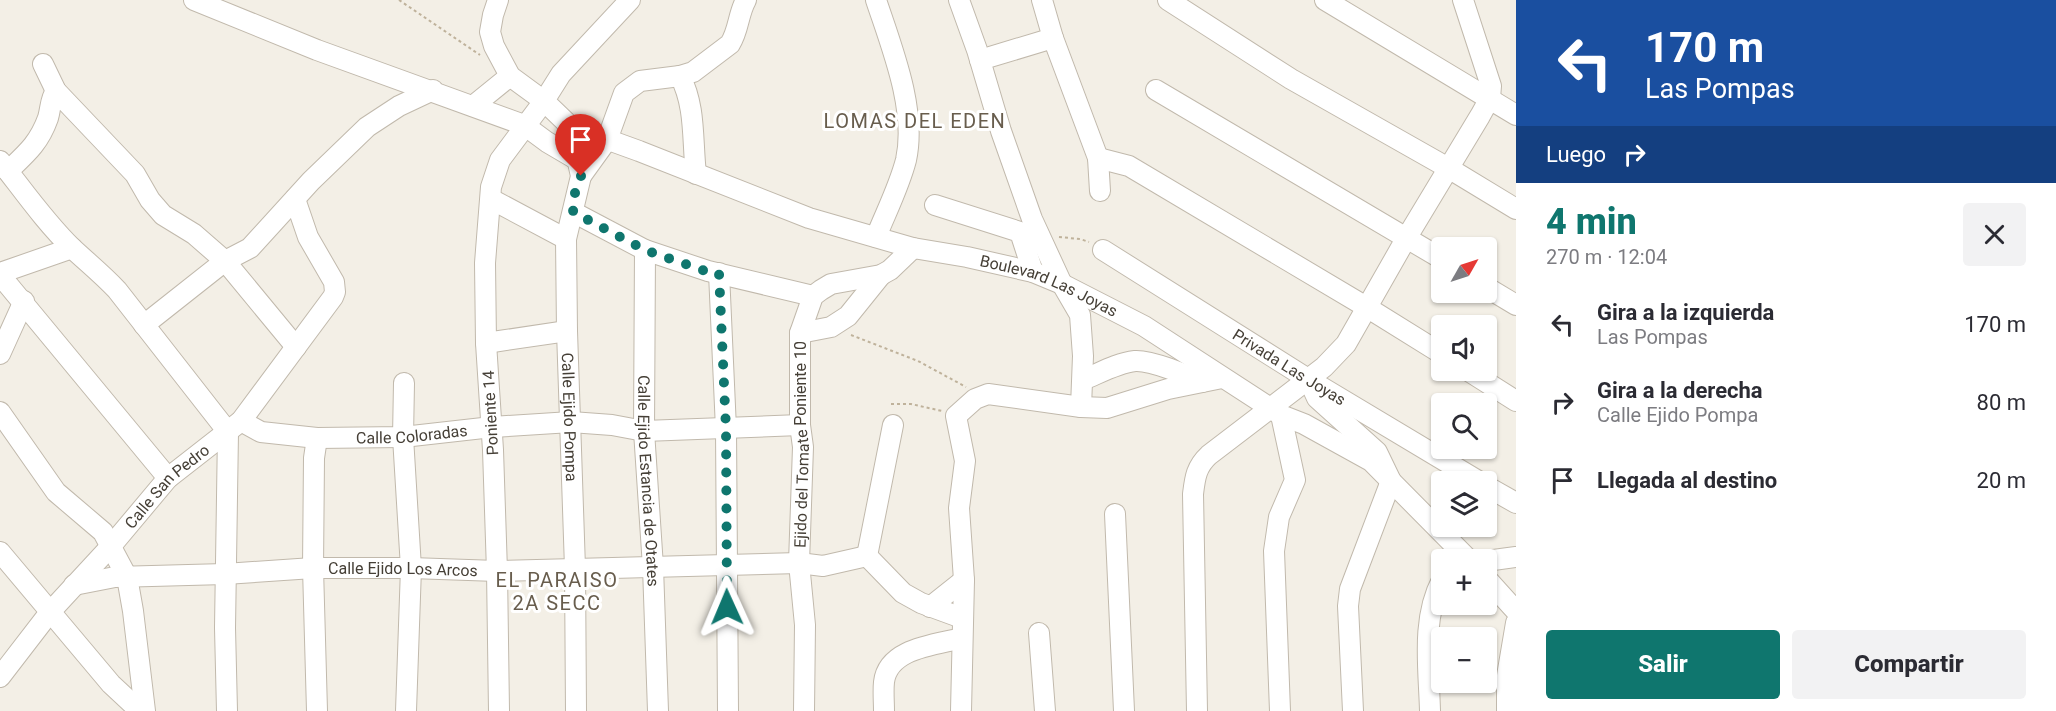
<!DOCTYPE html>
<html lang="es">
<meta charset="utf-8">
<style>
body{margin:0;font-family:Roboto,sans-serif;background:#f2f2f3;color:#2b2b33;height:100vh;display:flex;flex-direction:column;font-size:22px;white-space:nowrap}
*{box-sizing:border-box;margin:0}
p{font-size:20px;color:#7c7c81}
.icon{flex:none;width:33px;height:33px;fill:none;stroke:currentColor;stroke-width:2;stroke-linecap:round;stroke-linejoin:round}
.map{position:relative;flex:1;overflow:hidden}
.details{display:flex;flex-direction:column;background:#fff;width:540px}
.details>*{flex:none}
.top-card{background:#1a4fa0;color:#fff;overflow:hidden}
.needle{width:39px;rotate:51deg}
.controls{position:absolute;left:1431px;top:237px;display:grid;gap:12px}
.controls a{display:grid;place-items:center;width:66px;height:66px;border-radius:6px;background:#fff;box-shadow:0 2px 4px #0004;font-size:30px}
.pin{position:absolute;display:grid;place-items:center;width:51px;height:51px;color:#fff;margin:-62px -26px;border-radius:50% 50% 50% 0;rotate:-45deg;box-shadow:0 0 6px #0007}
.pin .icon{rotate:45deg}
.me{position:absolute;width:66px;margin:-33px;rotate:359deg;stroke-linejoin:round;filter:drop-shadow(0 0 4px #0008)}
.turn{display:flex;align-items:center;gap:21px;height:126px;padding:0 30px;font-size:27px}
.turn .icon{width:78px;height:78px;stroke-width:2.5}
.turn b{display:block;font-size:42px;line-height:51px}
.then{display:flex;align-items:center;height:57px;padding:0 30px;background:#0003;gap:12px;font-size:22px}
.round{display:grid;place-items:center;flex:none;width:63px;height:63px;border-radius:6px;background:#f2f2f3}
.headline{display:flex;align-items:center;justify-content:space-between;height:102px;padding:0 30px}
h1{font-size:36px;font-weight:800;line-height:45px;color:#0f766e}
.button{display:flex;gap:12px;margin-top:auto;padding:12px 30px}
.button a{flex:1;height:69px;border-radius:6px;background:#0f766e;color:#fff;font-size:24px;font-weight:800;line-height:69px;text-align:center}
.button a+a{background:#f2f2f3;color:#2b2b33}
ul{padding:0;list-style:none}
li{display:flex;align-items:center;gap:18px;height:78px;padding:0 30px}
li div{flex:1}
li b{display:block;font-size:22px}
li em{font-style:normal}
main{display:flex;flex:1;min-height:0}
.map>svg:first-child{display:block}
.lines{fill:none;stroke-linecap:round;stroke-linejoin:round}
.minor-casing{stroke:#c1b9ac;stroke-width:22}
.path{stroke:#bfb29b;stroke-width:2;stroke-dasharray:3 3;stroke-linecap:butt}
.minor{stroke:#fff;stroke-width:20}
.route{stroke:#0f766e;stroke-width:10;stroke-dasharray:0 18}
.labels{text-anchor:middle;stroke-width:6;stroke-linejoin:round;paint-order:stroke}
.street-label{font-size:16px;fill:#453f36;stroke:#fff}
.quarter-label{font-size:20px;letter-spacing:1.5px;fill:#685d4d;stroke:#fff}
</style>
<main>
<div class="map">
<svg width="1516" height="711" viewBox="0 0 1516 711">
<rect width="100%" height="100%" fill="#f3efe6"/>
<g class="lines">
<defs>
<g id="minor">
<path d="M194,0L317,50L524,125L547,142L576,159"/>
<path id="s1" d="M498,0L493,15L490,32L494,46L510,76L544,101L570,126L639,151L809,218L913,248L967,257L1033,272L1062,284L1144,326L1281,415L1304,424L1371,461L1469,560"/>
<path d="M959,0L977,50L1001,131L1032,219L1062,284L1080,315L1083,356L1081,407"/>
<path d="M1042,0L1053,38L1098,158L1100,191"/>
<path d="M1168,0L1291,79L1450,169L1516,209"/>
<path d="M1325,0L1516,115"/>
<path d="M980,60L1053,38"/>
<path d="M43,64L56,91L135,174L150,200L163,215L194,234L225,261L296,347"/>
<path d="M1156,90L1442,259"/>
<path d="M473,106L510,76"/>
<path id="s2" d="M570,126L581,176L566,239L567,331L575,568L576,711"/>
<path d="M1098,158L1129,166L1368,308L1442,354"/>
<path d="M0,161C23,190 45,222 72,248C87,262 103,275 117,290L228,432L225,628L227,711"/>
<path d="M8,171C27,153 39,143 48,118C51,108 50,99 56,91"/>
<path d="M696,174C692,140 696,107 680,76L693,72L730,44C739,30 738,14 746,0"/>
<path d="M581,176L607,140L624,93L640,81L680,76"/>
<path d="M491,199L566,239"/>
<path d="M935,205L1020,232L1033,272"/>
<path d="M573,212L645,250L708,271L813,296"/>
<path d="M876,237C886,212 899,187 906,160C917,110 892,48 876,0"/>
<path id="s3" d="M645,250L644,431L653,567L658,711"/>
<path id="s4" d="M1103,250L1308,379L1480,482"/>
<path d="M0,273L72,248"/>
<path d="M719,273L726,429L728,711"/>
<path d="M0,275L168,478"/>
<path d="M1486,287L1516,305"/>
<path d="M144,325L225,261L250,248L311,181L367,127L399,106L433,90"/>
<path d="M800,333L831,327L848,316L881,275"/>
<path d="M486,343L567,331"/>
<path d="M0,354L24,301"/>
<path d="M1467,370L1516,401"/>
<path d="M1083,380C1100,373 1117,363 1135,361C1151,360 1187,375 1202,382"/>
<path d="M404,383L403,437L411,568L406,711"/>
<path d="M1312,387L1317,398L1377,452L1391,481L1350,589L1348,606L1353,711"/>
<path d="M0,412L56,492L103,532L127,577L133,611L145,711"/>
<path id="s5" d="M241,421L261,432L317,438L403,437L492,427L571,422L612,425L644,431L800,425"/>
<path d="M317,438L314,458L313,568L317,711"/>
<path d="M1486,486L1516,503"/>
<path d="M1115,514L1124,711"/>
<path d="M0,552L111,684L140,711"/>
<path d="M867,556L893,425"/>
<path d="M1486,561L1516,557"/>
<path d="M1486,578L1516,611"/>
<path id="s6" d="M74,585L115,577L225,574L313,568H411L497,571L799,563L823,566L867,556L903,593L921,603L962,618"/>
<path d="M930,607L964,580"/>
<path d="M1039,633L1045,711"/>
<path id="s7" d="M0,677L50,612L111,546L168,478L241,421L333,297L335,292L334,282L308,237L295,199"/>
<path d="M499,711L497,571L493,450L486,343L485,263L491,187L500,160L544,101L561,74L630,0"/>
<path id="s8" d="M804,711L805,625L799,563L803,447L800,425V333L813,296L821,290L831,284L881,275L890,270L913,248"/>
<path d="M884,711C884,702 883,691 884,682C888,648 935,645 962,638"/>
<path d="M961,711L964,580L959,508L965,461L956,416L975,399L988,394L1081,407L1107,408L1168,389L1222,378"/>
<path d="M1197,711L1193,494C1195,478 1196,467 1209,455L1324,367L1346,344L1407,237L1480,116L1490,98L1491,86L1463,0"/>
<path d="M1280,711L1274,551L1279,517L1295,480L1281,415"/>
<path d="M1430,711C1429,669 1421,619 1442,580"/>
<path d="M1507,711V676L1516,623"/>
</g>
</defs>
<use href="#minor" class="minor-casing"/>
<path class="path" d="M399,0L480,55
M1059,237L1080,239L1089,242
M851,335L918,361L966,387
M891,404H911L942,411
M1465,535L1469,526"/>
<use href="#minor" class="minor"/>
</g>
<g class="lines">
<path class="route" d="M581,176L575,193L573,212L645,250L708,272L719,273L726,429L727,607"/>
</g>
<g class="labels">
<g class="street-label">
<text dy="6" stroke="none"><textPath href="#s1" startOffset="666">Boulevard Las Joyas</textPath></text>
<text dy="6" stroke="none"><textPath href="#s4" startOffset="220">Privada Las Joyas</textPath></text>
<text transform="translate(490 413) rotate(-93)" y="6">Poniente 14</text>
<text dy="6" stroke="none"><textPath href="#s2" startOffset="294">Calle Ejido Pompa</textPath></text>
<text dy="6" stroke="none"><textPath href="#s5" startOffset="174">Calle Coloradas</textPath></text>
<text dy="6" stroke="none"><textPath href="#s8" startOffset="267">Ejido del Tomate Poniente 10</textPath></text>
<text dy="6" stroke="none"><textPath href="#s3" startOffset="231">Calle Ejido Estancia de Otates</textPath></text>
<text dy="6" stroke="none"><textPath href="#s7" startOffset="254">Calle San Pedro</textPath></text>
<text dy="6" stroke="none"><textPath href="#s6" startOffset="330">Calle Ejido Los Arcos</textPath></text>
</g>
<g class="quarter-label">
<text x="915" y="128">LOMAS DEL EDEN</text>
<text x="557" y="587">EL PARAISO<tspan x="557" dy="23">2A SECC</tspan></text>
</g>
</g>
</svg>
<div class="controls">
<a><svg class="needle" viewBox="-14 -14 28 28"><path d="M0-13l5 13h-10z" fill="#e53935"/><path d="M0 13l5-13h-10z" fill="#7c7c81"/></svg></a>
<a><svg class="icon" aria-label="sound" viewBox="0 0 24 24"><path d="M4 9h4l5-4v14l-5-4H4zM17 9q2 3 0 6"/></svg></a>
<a><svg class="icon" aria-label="search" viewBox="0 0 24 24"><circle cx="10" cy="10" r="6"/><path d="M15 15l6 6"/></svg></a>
<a><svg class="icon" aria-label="layers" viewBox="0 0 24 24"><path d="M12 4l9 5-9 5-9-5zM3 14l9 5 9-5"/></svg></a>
<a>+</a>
<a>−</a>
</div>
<div class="pin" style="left:581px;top:176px;background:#d93025"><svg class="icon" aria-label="arrive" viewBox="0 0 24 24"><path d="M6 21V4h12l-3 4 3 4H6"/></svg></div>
<svg class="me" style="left:727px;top:607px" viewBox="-20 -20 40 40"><path d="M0-17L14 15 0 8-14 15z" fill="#0f766e" stroke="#fff" stroke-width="4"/></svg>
</div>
<section class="details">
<div class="top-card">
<div class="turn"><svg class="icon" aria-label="left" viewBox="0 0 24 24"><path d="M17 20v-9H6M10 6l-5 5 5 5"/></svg><div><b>170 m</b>Las Pompas</div></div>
<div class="then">Luego<svg class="icon" aria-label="right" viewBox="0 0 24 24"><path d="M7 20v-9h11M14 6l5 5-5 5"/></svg></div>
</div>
<div class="headline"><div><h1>4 min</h1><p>270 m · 12:04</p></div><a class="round"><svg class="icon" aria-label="close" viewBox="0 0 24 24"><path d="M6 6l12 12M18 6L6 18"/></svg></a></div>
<ul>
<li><svg class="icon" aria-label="left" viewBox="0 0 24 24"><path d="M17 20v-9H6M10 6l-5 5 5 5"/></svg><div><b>Gira a la izquierda</b><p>Las Pompas</p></div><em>170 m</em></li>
<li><svg class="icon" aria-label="right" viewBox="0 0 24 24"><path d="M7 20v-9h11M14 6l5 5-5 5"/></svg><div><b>Gira a la derecha</b><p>Calle Ejido Pompa</p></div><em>80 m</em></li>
<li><svg class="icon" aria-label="arrive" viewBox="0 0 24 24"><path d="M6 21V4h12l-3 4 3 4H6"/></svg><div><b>Llegada al destino</b></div><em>20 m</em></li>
</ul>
<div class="button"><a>Salir</a><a>Compartir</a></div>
</section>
</main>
